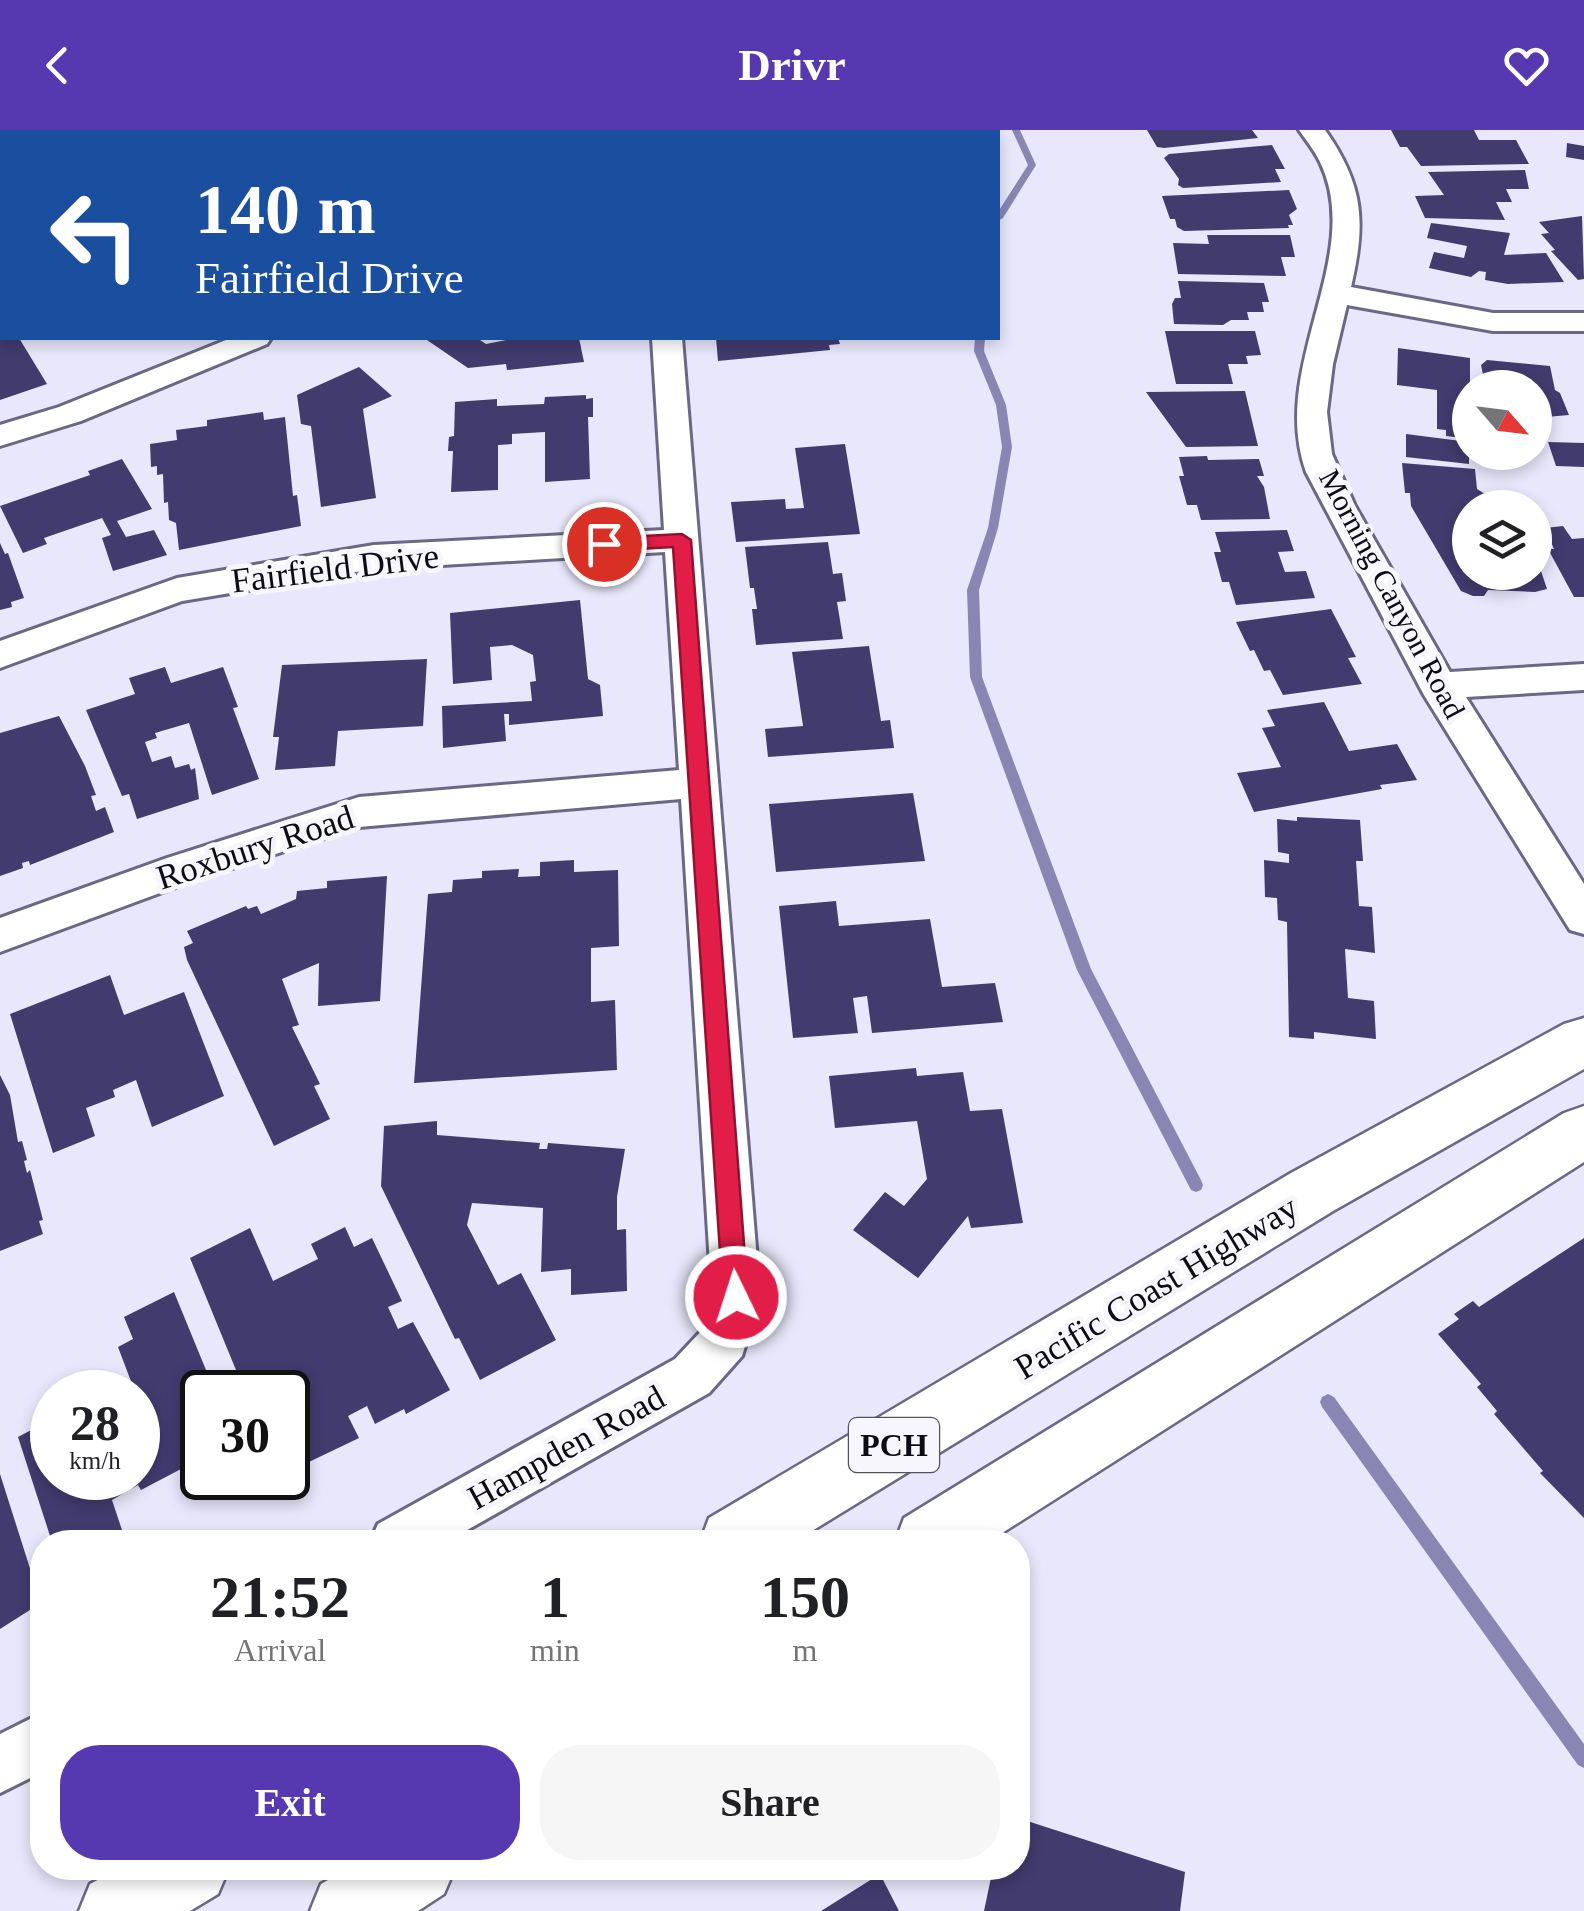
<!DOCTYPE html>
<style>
body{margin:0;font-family:Georgia,serif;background:#f6f6f6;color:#202124;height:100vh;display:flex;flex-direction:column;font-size:38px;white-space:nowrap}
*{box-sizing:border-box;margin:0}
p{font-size:32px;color:#757577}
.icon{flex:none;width:55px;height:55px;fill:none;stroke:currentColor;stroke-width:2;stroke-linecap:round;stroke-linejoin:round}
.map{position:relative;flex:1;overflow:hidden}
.sheet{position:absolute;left:30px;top:1400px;width:1000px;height:350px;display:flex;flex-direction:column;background:#fff;border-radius:40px;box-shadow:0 5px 15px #0003}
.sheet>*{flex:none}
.guide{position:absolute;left:0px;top:0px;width:1000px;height:210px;box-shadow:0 5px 15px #0003;background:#1a4fa0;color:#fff;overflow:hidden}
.needle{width:65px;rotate:118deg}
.buttons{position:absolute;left:1452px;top:240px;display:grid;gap:20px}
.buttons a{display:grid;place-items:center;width:100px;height:100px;border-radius:50%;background:#fff;box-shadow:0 5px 15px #0003;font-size:50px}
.speed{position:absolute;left:30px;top:1240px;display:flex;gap:20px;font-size:50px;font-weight:700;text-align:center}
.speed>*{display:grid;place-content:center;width:130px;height:130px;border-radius:50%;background:#fff;box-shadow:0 5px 15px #0003;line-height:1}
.speed small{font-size:25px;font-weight:400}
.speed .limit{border:5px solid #111;border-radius:15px;background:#fff;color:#111}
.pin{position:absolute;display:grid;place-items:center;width:85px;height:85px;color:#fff;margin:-42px;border:5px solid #fff;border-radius:50%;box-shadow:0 2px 10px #0007}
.me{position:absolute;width:110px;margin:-55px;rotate:356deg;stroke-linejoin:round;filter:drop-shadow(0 0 8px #0008)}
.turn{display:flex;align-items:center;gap:35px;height:210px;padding:0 30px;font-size:45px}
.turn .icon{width:130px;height:130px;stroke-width:2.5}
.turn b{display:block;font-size:70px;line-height:85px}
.eta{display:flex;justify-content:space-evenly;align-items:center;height:170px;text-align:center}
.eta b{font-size:60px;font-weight:600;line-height:70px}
.cta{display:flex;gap:20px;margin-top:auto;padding:20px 30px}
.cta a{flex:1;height:115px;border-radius:40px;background:#5639b1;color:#fff;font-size:40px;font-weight:600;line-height:115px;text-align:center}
.cta a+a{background:#f6f6f6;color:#202124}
header{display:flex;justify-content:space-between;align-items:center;height:130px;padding:0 30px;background:#5639b1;color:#fff;font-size:45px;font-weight:600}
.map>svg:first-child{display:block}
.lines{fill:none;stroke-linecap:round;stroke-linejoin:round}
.stream{fill:#8a86b4;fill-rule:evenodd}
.building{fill:#423b6e}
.street-casing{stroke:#6a6885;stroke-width:6}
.highway-casing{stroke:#6a6885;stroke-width:5}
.street{fill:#fff;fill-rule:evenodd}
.highway{fill:#fff;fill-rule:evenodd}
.route{fill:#e11d48;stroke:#92132f;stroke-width:2.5}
.labels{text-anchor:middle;stroke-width:10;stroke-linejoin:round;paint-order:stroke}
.far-street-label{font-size:30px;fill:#0d0c16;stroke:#f6f6fc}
.shield{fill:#f6f6fc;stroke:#53525b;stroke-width:2.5}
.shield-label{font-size:32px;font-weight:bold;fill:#0d0c16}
.street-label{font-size:35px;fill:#0d0c16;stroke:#f6f6fc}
</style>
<header><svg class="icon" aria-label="back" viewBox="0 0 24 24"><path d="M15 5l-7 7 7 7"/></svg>Drivr<svg class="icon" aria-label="heart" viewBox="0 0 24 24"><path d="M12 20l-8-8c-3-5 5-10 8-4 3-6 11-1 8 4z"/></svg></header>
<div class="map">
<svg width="1584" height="1781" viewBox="0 0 1584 1781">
<rect width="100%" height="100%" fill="#e8e7fb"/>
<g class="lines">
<path class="stream" d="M1012,0H1020L1036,35L1003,88L998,91V82L1028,35Z
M975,208H985L984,221L1006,275L1012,317L998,398L979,460L982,547L1091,839L1201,1050L1203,1055L1201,1060L1196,1062L1191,1060L1077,840L970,547L967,460L988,398L1002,317L996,275L974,221Z
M1328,1264L1334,1267L1584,1614V1638L1578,1635L1322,1277L1320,1272L1322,1267Z"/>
</g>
<path class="building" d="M1147,0H1252L1258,8L1164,18L1157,17Z
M1391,0H1474L1479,10H1516L1529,34L1421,36L1407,17H1400Z
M1567,13L1584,16V30L1566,27Z
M1272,15L1285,39H1275L1281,52L1183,58L1178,55L1179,49L1164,28L1169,24Z
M1525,40L1529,59H1506L1512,72H1496L1505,90L1425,88L1415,66L1444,65L1428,42Z
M1289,60L1297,79L1289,85L1293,95H1288L1289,98L1184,101L1177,97L1175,89H1170L1162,66Z
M1582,86L1584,149L1578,150L1551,121L1555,120L1541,104L1549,103L1539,92Z
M1431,93L1510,103L1504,125L1546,123L1564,152L1508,154L1485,150L1486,142L1479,141L1471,147L1429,138L1434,122L1464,128L1467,116L1427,108Z
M1207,105H1290L1295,127H1281L1286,146L1178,144L1173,113L1209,114Z
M1178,151L1264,153L1269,172H1262L1264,182H1247L1249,190H1231L1223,195L1174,194L1172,174L1175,168H1181Z
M1165,201H1255L1261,225L1246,226L1248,234H1228L1233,254H1176Z
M0,208H19L47,254L0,270Z
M424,208H477L486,214L516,208H579L584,232L507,240L506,234L468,238Z
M716,208H838L840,214L829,215L830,220L718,231Z
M1398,218L1470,228V309L1446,306V300L1437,299V260L1397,255Z
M1487,230L1550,236L1555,260L1560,263L1569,285L1535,288V258H1486L1481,235Z
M359,237L392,266L363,279L376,368L321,377L311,296L301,294L297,265Z
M1245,261L1258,316L1186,317L1146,262Z
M586,265V269L593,268V287H588L590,349L545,352V302L512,304V314L498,315V360L451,362L453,321H448L449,307L454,306L455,272L497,269V276L544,274L545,267Z
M263,282L264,290L285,287L293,366L297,365L301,396L179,420L176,393L169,390L168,372L164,373L163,344L157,345V336L151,337L150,314L177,310L176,300L207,296V290Z
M1406,304L1469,312V334L1406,327Z
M1548,312L1584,313V337L1556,336Z
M845,314L860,404L736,412L731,372L785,369L786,379L804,378L795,318Z
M1207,326L1208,330L1259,329L1264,346H1257L1264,357L1270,389L1201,390L1197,375H1187L1179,346H1184L1179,327Z
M122,329L152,379L117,391L126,407L154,400L167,425L113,441L102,408L111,405L102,388L44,408L47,414L23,423L0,376L90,345L88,341Z
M1402,333L1475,339L1477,359L1490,367L1492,378H1470V442H1535V432H1538L1547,459L1535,462L1488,460L1484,466H1473L1461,461L1411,376L1410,363H1405Z
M1563,396L1572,409L1584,408V467H1574L1548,419H1554L1545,398Z
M1287,400L1294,421L1278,422L1285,442L1306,441L1315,468L1236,475L1229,452H1222L1214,422H1221L1215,402Z
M828,412L833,444L842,443L846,471L837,472L843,509L756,515L752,479H757L754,458H750L745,417Z
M0,413L5,424L8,423L24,468L11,472L12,477L0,480Z
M580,470L588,549L600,555L603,586L509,595V584H504L506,611L443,618L442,576L532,571L530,552L536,551L533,525L512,515L490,517L492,550L453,554L450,483Z
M1331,479L1356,527L1348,528L1362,554L1283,565L1270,540L1264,541L1254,520L1250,521L1236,492Z
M869,516L881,591L890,590L894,618L768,627L765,599L803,596L792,522Z
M427,529L423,596L338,601L335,636L275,640L279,607H273L282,535Z
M165,537L171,553L223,537L238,577L233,578L259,649L212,665L189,593L155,603L157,608L145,612L152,632L171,626L175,638L189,634L191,640L195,638L199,669L137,689L129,664L122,666L86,580L135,564L129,548Z
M1324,572L1349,621L1397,614L1417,650L1380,655L1382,659L1254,682L1237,643L1281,637L1262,598L1275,596L1267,580Z
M59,586L85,636L96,665L91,666L96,681L105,677L114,702L30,735L29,731L22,733L23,738L0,746V603Z
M913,663L925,731L776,742L769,674Z
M1297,687L1360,690L1363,731H1356L1359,776L1372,777L1375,823L1345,819L1348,868L1374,871L1376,909L1314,902V909L1289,907L1287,792L1278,790L1277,768L1265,767L1264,730L1289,733V724L1278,722L1277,689L1297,691Z
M574,730V742L618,740L619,816L591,818V872L615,870L617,940L414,953L428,764L452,762L453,750L482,748V741L519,739L518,747L540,746V732Z
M387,746L380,871L318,876L319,833L282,849L299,895L292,897L320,954L314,956L330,989L274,1016L187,830L184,817L193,813L187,801L246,776L248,779L257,776L261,784L296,769L297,761L327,758V751Z
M836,771L839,796L930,789L942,857L995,853L1003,892L872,903L867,866L853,868L858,903L793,908L779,776Z
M110,845L124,885L184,862L224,966L152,997L136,950L113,960L115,967L86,978L95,1006L53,1023L10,884Z
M916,938L917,946L963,942L970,981L1002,979L1023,1093L971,1098L968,1086L918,1148L853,1100L885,1062L904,1076L927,1049L917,991L835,998L829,946Z
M0,945L10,965L18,1012L22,1011L27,1030L24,1031L27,1043L30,1040L43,1090L39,1091L43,1104L0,1121Z
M437,991V1005L540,1013L539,1019H547L548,1013L625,1019L617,1067V1100L626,1099L627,1161L571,1165V1139L541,1142L543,1078L472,1073L467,1095L498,1155L521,1143L556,1210L480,1250L459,1208L455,1209L381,1056L384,996Z
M345,1097L354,1117L372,1108L402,1171L388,1177L398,1199L413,1192L450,1260L406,1284L404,1279L375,1294L367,1276L348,1286L359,1308L288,1342V1262H245L190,1128L250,1098L273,1151L318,1129L311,1114Z
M1584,1108V1388L1540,1343L1543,1341L1494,1284L1497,1281L1477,1257L1481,1254L1438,1204L1459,1189L1454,1184L1473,1171L1479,1177Z
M174,1162L215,1262H202V1322L180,1334L181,1339L141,1360L138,1355L112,1370L126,1412H52L18,1307L52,1289V1348H138V1262H114L132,1254L118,1217L133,1209L124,1187Z
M0,1344L41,1473L0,1499Z
M1018,1688L1185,1742L1180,1781H984L993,1738H1018Z
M880,1744L899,1781H821Z"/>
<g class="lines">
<defs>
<path id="street" d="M533,0H560L561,2H534Z
M1299,0H1325C1364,55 1366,93 1351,157L1493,183H1584V201H1493L1347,175L1333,234L1327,282L1332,324L1355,376L1450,542L1584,534V560L1466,567L1584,754V804L1570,800L1424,565L1306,342C1268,236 1366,127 1320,32C1315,21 1306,10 1299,0Z
M2,114V132L0,133V115Z
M231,208H271L267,214L81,291L0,316V295L59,277Z
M652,208H682L760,1167L742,1226L709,1263L446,1412H370L378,1394L675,1229L704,1198L712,1167L681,669L359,697L195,750L0,822V788L167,728L359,667L679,640L665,422L374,439L182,471L0,538V511L177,448L374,415L664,400Z
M42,1583V1642L0,1663V1604Z"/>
<path id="highway" d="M1584,888V939L1333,1081L794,1412H700L709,1388L1291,1043L1564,894Z
M1584,976V1032L988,1412H895L904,1388L1564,983Z
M120,1738H229L218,1764L190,1781H79L90,1754Z
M349,1738H455L444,1764L418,1781H310L321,1754Z"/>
</defs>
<use href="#street" class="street-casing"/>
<use href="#highway" class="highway-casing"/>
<use href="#street" class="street"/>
<use href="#highway" class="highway"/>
</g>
<path class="route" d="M682,404L691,410L748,1167L744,1175L736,1179L727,1175L723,1167L673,417L604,421L595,414L604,408Z"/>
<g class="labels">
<g class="far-street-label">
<text transform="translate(1392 464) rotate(62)" y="10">Morning Canyon Road</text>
</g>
<rect class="shield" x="849" y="1288" width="90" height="54" rx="8"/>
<g class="shield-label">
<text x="894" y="1326">PCH</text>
</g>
<g class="street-label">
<text transform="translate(335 438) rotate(-7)" y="12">Fairfield Drive</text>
<text transform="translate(255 717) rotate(-18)" y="12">Roxbury Road</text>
<text transform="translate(1156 1157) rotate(-31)" y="12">Pacific Coast Highway</text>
<text transform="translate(566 1317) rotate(-29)" y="12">Hampden Road</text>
</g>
</g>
</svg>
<div class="buttons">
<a><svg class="needle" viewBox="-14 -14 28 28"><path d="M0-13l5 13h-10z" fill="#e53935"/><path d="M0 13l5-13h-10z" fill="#757577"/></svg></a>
<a><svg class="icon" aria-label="layers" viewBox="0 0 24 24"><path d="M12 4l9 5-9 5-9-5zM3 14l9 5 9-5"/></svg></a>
</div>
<div class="speed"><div>28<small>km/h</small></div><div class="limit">30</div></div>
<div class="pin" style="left:604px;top:414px;background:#d93025"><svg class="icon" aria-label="arrive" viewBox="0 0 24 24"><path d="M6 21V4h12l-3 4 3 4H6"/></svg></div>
<svg class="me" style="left:736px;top:1167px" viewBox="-20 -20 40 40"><circle r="17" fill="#e11d48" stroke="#fff" stroke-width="3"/><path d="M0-11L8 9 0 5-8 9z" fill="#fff"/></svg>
<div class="guide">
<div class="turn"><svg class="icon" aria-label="left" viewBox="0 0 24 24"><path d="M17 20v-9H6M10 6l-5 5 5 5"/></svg><div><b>140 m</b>Fairfield Drive</div></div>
</div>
<section class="sheet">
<div class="eta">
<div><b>21:52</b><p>Arrival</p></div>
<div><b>1</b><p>min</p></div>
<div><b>150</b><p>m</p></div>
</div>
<div class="cta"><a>Exit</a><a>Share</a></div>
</section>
</div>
